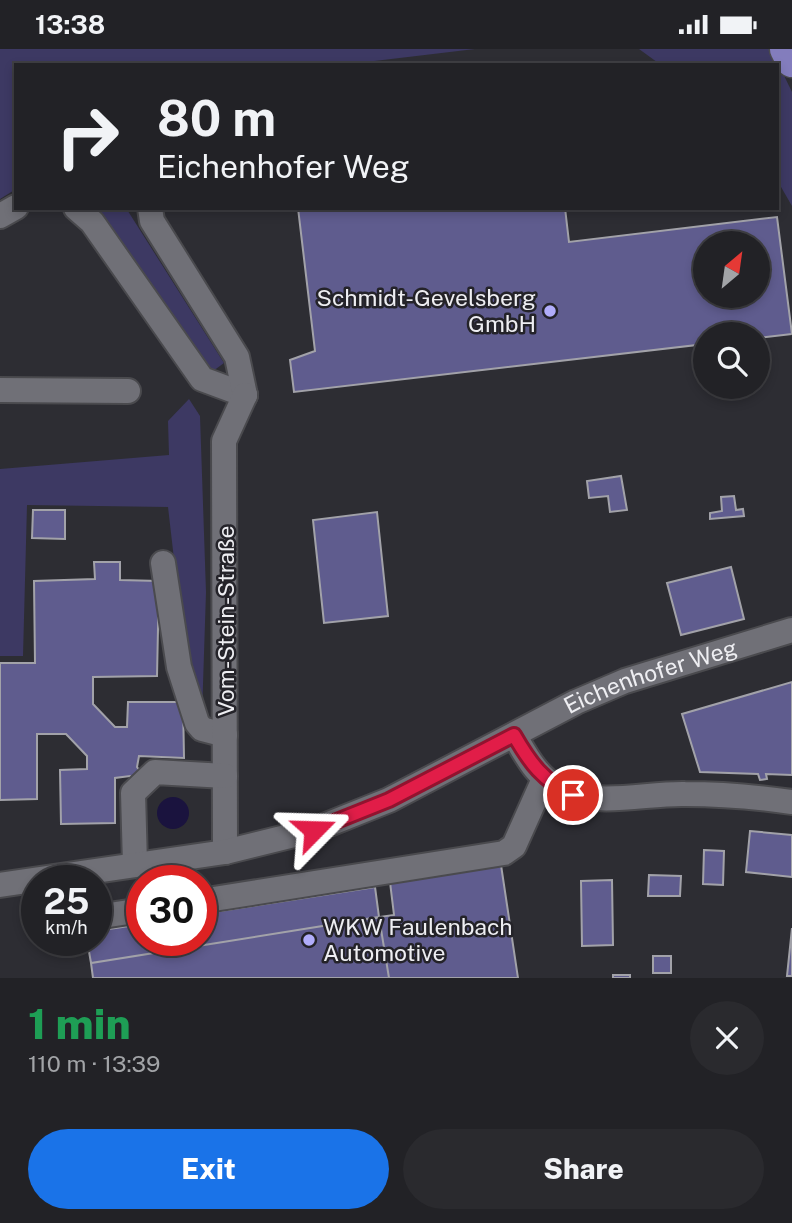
<!DOCTYPE html>
<meta charset="utf-8">
<style>
body{margin:0;font-family:"Public Sans",sans-serif;background:#2a2a2e;color:#f1f3f6;height:100vh;display:flex;flex-direction:column;font-size:26px;white-space:nowrap}
*{box-sizing:border-box;margin:0}
p{font-size:23px;color:#a2a4a7}
.icon{flex:none;width:38px;height:38px;fill:none;stroke:currentColor;stroke-width:2;stroke-linecap:round;stroke-linejoin:round}
.map{position:relative;height:929px;overflow:hidden}
.panel{display:flex;flex-direction:column;background:#222226;flex:1}
.panel>*{flex:none}
.top-card{position:absolute;left:14px;top:14px;width:765px;height:147px;border-radius:0px;box-shadow:0 4px 10px #0003,0 0 0 2px #3f3f43;background:#222226;color:#f1f3f6;overflow:hidden}
.needle{width:46px;rotate:29deg}
.tools{position:absolute;left:693px;top:182px;display:grid;gap:14px}
.tools a{display:grid;place-items:center;width:77px;height:77px;border-radius:50%;background:#222226;box-shadow:0 4px 10px #0003,0 0 0 2px #3f3f43;font-size:35px}
.speed{position:absolute;left:21px;top:816px;display:flex;gap:14px;font-size:35px;font-weight:700;text-align:center}
.speed>*{display:grid;place-content:center;width:91px;height:91px;border-radius:50%;background:#222226;box-shadow:0 4px 10px #0003,0 0 0 2px #3f3f43;line-height:1}
.speed small{font-size:18px;font-weight:400}
.speed .limit{border:10px solid #d22;background:#fff;color:#111}
.pin{position:absolute;display:grid;place-items:center;width:60px;height:60px;color:#fff;margin:-30px;border:4px solid #fff;border-radius:50%;box-shadow:0 2px 7px #0007}
.me{position:absolute;width:77px;margin:-38px;rotate:68deg;stroke-linejoin:round;filter:drop-shadow(0 0 5px #0008)}
.turn{display:flex;align-items:center;gap:24px;height:147px;padding:0 28px;font-size:32px}
.turn .icon{width:91px;height:91px;stroke-width:2.5}
.turn b{display:block;font-size:49px;line-height:60px}
.round{display:grid;place-items:center;flex:none;width:74px;height:74px;border-radius:37px;background:#2a2a2e}
.headline{display:flex;align-items:center;justify-content:space-between;height:119px;padding:0 28px}
h1{font-size:42px;font-weight:800;line-height:52px;color:#1e9e55}
.cta{display:flex;gap:14px;margin-top:auto;padding:14px 28px}
.cta a{flex:1;height:80px;border-radius:42px;background:#1a73e8;color:#fff;font-size:28px;font-weight:800;line-height:80px;text-align:center}
.cta a+a{background:#2a2a2e;color:#f1f3f6}
.status{display:flex;justify-content:space-between;align-items:center;height:49px;padding:0 35px;background:#222226;direction:ltr}
.status svg{height:19px;fill:currentColor}
.map>svg:first-child{display:block}
.green{fill:#3d3963}
.water{fill:#1a133e}
.building{fill:#5f5c8e;stroke:#a2a2a9;stroke-width:2;fill-rule:evenodd}
.lines{fill:none;stroke-linecap:round;stroke-linejoin:round}
.minor-casing{stroke:#4a4a4e;stroke-width:28}
.major-casing{stroke:#4a4a4e;stroke-width:35}
.minor{stroke:#707077;stroke-width:24}
.major{stroke:#837dbd;stroke-width:32}
.route-casing{stroke:#92132f;stroke-width:18}
.route{stroke:#e11d48;stroke-width:12}
.poi-dot{fill:#b1adfa;stroke:#242329;stroke-width:2.5}
.labels{text-anchor:middle;stroke-width:5;stroke-linejoin:round;paint-order:stroke}
.poi-label{font-size:23px;fill:#eeeef2;stroke:#242329;text-anchor:end}
.street-label{font-size:23px;fill:#eeeef2;stroke:#242329}
</style>
<div class="status"><b>13:38</b><svg viewBox="0 0 49 12"><path d="M0 12V9h3v3zM5 12V6h3v6zM10 12V3h3v9zM15 12V0h3v12zM26 1h20v11H26zM47 4h2v5h-2z"/></svg></div>
<div class="map">
<svg width="792" height="929" viewBox="0 0 792 929">
<rect width="100%" height="100%" fill="#2d2d33"/>
<path class="green" d="M0,0H475L341,16H16V140L0,150Z
M639,0H771L792,43V157L777,131V16H661Z
M93,159H126L224,314L209,325Z
M189,350L200,367L206,543L202,666L186,614L168,458L27,456L23,607H0V420L169,406L168,372Z"/>
<path class="water" d="M157 764a16 16 0 1 1 32 0a16 16 0 1 1-32 0Z"/>
<path class="building" d="M298,159H565L569,193L777,168L792,285L758,289V285H705V295L294,343L290,311L315,302ZM705,194H758V247H705Z
M621,427L627,461L610,463L608,447L589,449L587,432Z
M734,447L736,461L743,460L744,467L710,470V464L722,462L721,448Z
M33,461H65V490L32,489Z
M377,463L388,567L324,574L313,471Z
M94,513H120V531L159,532L157,627L93,628V655L115,678H127L128,653H183L184,709L139,707L137,718L142,725L134,732L130,727L115,729V774L61,775L60,721L87,720V707L66,685H37V750L0,751V614H35L34,532L95,530Z
M731,518L744,570L681,586L667,534Z
M792,633V726L766,725L767,730L760,731L758,725L700,723L682,665Z
M750,782L792,786V828L746,823Z
M704,801L724,802L723,836L703,835Z
M501,816L518,929H389L379,868L394,866L390,833Z
M649,826L681,827L680,847H648Z
M612,831L613,896L582,897L581,832Z
M375,838L379,868L91,914L87,891H96V882L142,875V891H201V865Z
M379,868L389,929H93L91,914Z
M792,879V927H787Z
M653,907H671V924H653Z
M613,926H630V929H613Z"/>
<g class="lines">
<defs>
<g id="minor">
<path d="M76,159L92,173L202,330L245,346"/>
<path d="M150,159L152,172L237,308L245,346"/>
<path d="M0,167L16,158"/>
<path d="M0,341L128,342"/>
<path d="M163,514L179,618L197,674L202,680L225,686"/>
<path d="M514,686C526,706 536,727 558,739C596,759 644,744 685,745C721,745 757,748 792,753"/>
<path d="M225,803L224,392L245,346"/>
<path d="M135,815L133,744L155,723L225,727"/>
<path id="s1" d="M0,836L225,803L314,781L389,751L576,653L625,632L792,581"/>
<path d="M201,852L504,804L514,797L544,730"/>
<path d="M96,868L142,861"/>
</g>
<path id="major" d="M786,0L792,12"/>
</defs>
<use href="#minor" class="minor-casing"/>
<use href="#major" class="major-casing"/>
<use href="#minor" class="minor"/>
<use href="#major" class="major"/>
</g>
<g class="lines">
<defs>
<path id="route" d="M314,781L389,751L514,686C530,714 543,732 573,746"/>
</defs>
<use href="#route" class="route-casing"/>
<use href="#route" class="route"/>
</g>
<g class="poi-dot">
<circle cx="550" cy="262" r="7"/>
<circle cx="309" cy="891" r="7"/>
</g>
<g class="labels">
<g class="poi-label">
<text x="536" y="257">Schmidt-Gevelsberg<tspan x="536" dy="26">GmbH</tspan></text>
<text x="323" y="886" text-anchor="start">WKW Faulenbach<tspan x="323" dy="26">Automotive</tspan></text>
</g>
<g class="street-label">
<text transform="translate(226 572) rotate(-90)" y="8">Vom-Stein-Straße</text>
<text dy="8" stroke="none"><textPath href="#s1" startOffset="690">Eichenhofer Weg</textPath></text>
</g>
</g>
</svg>
<div class="tools">
<a><svg class="needle" viewBox="-14 -14 28 28"><path d="M0-13l5 13h-10z" fill="#e53935"/><path d="M0 13l5-13h-10z" fill="#a2a4a7"/></svg></a>
<a><svg class="icon" aria-label="search" viewBox="0 0 24 24"><circle cx="10" cy="10" r="6"/><path d="M15 15l6 6"/></svg></a>
</div>
<div class="speed"><div>25<small>km/h</small></div><div class="limit">30</div></div>
<div class="pin" style="left:573px;top:746px;background:#d93025"><svg class="icon" aria-label="arrive" viewBox="0 0 24 24"><path d="M6 21V4h12l-3 4 3 4H6"/></svg></div>
<svg class="me" style="left:314px;top:781px" viewBox="-20 -20 40 40"><path d="M0-17L14 15 0 8-14 15z" fill="#e11d48" stroke="#fff" stroke-width="4"/></svg>
<div class="top-card">
<div class="turn"><svg class="icon" aria-label="right" viewBox="0 0 24 24"><path d="M7 20v-9h11M14 6l5 5-5 5"/></svg><div><b>80 m</b>Eichenhofer Weg</div></div>
</div>
</div>
<section class="panel">
<div class="headline"><div><h1>1 min</h1><p>110 m · 13:39</p></div><a class="round"><svg class="icon" aria-label="close" viewBox="0 0 24 24"><path d="M6 6l12 12M18 6L6 18"/></svg></a></div>
<div class="cta"><a>Exit</a><a>Share</a></div>
</section>
